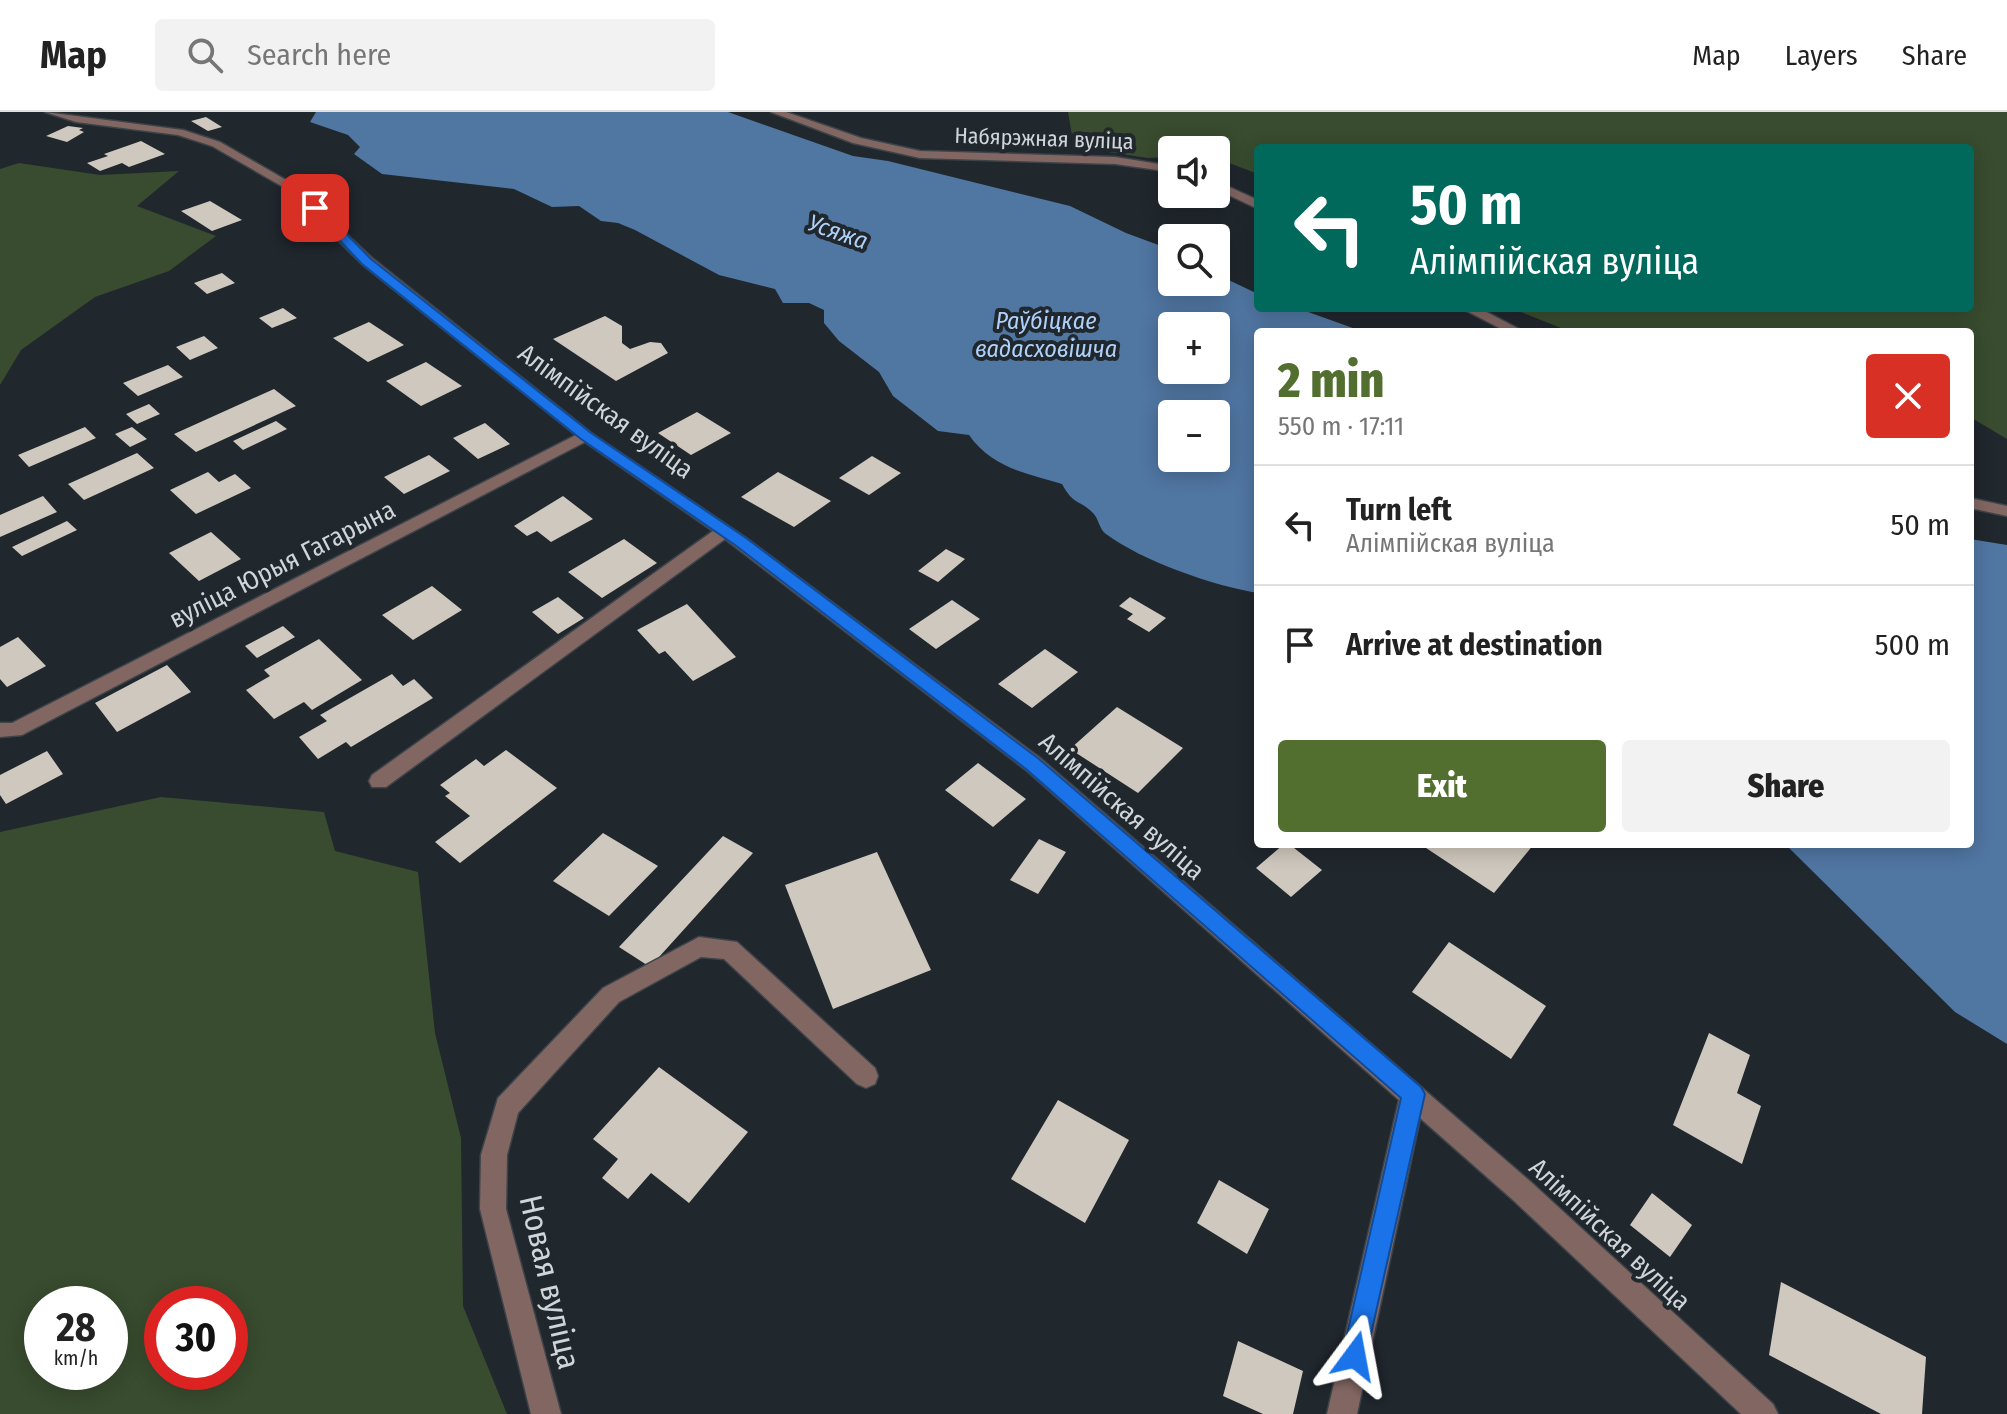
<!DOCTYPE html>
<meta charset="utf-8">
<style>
body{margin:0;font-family:"Fira Sans Condensed",sans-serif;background:#f2f2f2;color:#222;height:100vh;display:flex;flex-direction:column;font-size:30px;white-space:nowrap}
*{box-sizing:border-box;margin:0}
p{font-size:26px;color:#767676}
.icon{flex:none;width:44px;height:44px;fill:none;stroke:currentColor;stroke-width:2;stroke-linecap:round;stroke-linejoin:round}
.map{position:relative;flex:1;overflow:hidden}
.drawer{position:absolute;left:1254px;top:216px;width:720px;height:520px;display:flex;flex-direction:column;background:#fff;border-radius:8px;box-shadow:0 4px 20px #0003}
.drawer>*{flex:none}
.top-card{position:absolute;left:1254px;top:32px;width:720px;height:168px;border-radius:8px;box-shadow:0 4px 20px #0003;background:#00695c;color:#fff;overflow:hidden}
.fabs{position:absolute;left:1158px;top:24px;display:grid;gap:16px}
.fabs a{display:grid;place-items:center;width:72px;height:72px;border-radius:8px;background:#fff;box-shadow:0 4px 20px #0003;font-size:40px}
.speed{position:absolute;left:24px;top:1174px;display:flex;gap:16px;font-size:40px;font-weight:700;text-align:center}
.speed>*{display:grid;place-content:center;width:104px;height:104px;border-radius:50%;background:#fff;box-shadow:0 4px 20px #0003;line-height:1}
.speed small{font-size:20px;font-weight:400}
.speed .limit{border:12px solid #d22;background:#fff;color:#111}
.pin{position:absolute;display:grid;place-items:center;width:68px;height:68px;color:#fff;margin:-34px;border-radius:16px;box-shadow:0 4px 12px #0006}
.me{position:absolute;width:88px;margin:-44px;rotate:13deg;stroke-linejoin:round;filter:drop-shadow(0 0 6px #0008)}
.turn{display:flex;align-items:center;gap:28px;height:168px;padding:0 24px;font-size:36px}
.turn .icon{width:104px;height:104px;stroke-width:2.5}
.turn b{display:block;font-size:56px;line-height:68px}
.round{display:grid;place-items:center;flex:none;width:84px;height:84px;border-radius:8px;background:#f2f2f2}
.summary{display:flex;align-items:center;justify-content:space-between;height:136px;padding:0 24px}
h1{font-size:48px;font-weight:800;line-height:60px;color:#536f30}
.button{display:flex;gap:16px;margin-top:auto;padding:16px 24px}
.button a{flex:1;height:92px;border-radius:8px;background:#536f30;color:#fff;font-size:32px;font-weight:800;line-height:92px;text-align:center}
.button a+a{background:#f2f2f2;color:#222}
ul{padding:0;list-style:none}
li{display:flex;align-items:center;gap:24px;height:120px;padding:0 24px;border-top:2px solid #e0e0e0}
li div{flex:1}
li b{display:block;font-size:30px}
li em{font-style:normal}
header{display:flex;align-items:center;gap:48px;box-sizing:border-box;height:112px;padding:0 40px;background:#fff;border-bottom:2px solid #e0e0e0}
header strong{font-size:38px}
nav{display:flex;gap:44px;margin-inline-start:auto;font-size:28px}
.search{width:560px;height:72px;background:#f2f2f2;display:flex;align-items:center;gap:20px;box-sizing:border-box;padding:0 28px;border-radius:8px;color:#767676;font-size:30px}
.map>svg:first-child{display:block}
.green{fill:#394c2f;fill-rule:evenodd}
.water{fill:#5076a2;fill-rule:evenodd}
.building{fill:#cfc8be}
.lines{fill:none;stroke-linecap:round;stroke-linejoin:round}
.minor-casing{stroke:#3c4349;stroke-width:3}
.minor{fill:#826662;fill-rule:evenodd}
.route{fill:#1a73e8;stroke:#114b97;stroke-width:2}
.labels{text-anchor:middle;stroke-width:8;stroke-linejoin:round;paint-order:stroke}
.far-street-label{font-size:22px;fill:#d0d5d9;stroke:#20272d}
.far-water-label{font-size:24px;font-style:italic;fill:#afd1f9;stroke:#20272d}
.street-label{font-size:26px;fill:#d0d5d9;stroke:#20272d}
.near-street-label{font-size:32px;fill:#d0d5d9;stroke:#20272d}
</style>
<header>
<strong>Map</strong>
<div class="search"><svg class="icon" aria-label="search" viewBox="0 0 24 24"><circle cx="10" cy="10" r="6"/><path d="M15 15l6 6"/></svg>Search here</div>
<nav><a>Map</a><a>Layers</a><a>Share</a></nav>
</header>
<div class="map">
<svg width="2007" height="1302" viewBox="0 0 2007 1302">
<rect width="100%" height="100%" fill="#20272d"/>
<path class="green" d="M1068,0H2007V327L1970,305V220H1571L1511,196H1970V36H1258V62L1216,46V38H1172V45L1148,46L1074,35Z
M19,51L100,63L179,59L137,94L216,124L169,159L95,185L21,238L0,273V57Z
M161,685L324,700L335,739L418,760L435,921L461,1026L463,1194L507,1302H0V720ZM42,1192H110V1260H42ZM162,1192H230V1260H162Z"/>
<path class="water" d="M316,0H728L853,44L888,49L1070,94L1126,121L1172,138V170H1216V162L1258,182V196H1297L1364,220H1258V481C1214,474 1142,449 1106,422C1099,417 1099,407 1093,401C1079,387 1074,394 1062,372C1026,361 992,356 969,323L938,319L893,284L879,260L839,229L824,211V198L809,191H783L775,177L719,163L635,118L618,111L601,109L579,94L552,95L514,77L382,62L354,42L360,35L348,23L310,10ZM1172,214H1216V258H1172ZM1172,302H1216V346H1172Z
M1970,427L2007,433V932L1955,900L1785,732H1970Z"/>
<path class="building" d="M206,5L222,15L208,19L191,9Z
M68,14L83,16L79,18L84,20L67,30L46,24Z
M141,29L165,42L129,55L122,51L100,59L87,51L108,44L104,42Z
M210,89L242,108L212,119L181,99Z
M222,161L235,171L207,182L194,171Z
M283,196L297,206L272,216L259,206Z
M605,204L622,214V231L630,237L650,230L661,231L668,241L616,269L553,227Z
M369,210L404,233L368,250L333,226Z
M204,224L218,236L190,248L176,235Z
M426,250L462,274L421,294L386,269Z
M168,253L183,265L138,284L123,271Z
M274,277L296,294L196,340L174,322Z
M149,292L160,302L137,312L126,302Z
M697,300L731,321L691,343L658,321Z
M276,309L287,317L243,338L233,329Z
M485,311L510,332L478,347L453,326Z
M85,315L96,326L29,355L18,343Z
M132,315L147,327L130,335L115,322Z
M137,341L154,356L84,388L68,372Z
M429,343L450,359L404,382L384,365Z
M872,344L901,361L869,383L839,366Z
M208,360L219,370L235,362L251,376L196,402L170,378Z
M778,360L831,389L794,415L741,385Z
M43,384L57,400L0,425V403Z
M563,384L593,407L551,430L537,419L527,424L514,414Z
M67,409L77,418L22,444L12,435Z
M211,420L241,447L199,469L169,441Z
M624,427L657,451L602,486L568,460Z
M946,437L965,447L938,470L918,459Z
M432,474L462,498L413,528L382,503Z
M558,485L584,506L558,522L532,500Z
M1130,485L1166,506L1149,520L1127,507L1133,502L1119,494Z
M952,488L980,507L936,537L909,517Z
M687,492L736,545L693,569L665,539L659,542L637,518Z
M283,514L295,525L257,546L245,534Z
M18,525L46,554L7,575L0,567V535Z
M319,527L362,568L312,598L304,590L274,607L246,578L270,564L264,558Z
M1045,537L1078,560L1032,596L998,572Z
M167,553L191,580L117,620L95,591Z
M392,562L403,574L414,567L433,586L351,635L346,630L318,647L299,625L327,609L320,603Z
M1117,595L1183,636L1138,681L1070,637Z
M506,638L557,676L460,751L435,730L470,704L445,684L450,681L440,673L476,647L484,654Z
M47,639L63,662L6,692L0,683V663Z
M978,651L1026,687L993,715L945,678Z
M603,721L658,754L609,804L553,769Z
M723,724L753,741L650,855L619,835Z
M1039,727L1066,740L1038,782L1010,768Z
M1284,732H1289L1322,758L1291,785L1256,756Z
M1420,732H1534L1494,781Z
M877,740L931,858L833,897L785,773Z
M1449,830L1546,894L1511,947L1412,880Z
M1709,921L1750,943L1737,981L1761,994L1742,1052L1673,1013Z
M659,955L748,1020L689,1091L651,1061L628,1087L602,1066L618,1047L593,1027Z
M1058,988L1129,1028L1085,1111L1011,1067Z
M1219,1068L1269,1097L1247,1142L1197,1111Z
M1652,1081L1692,1113L1670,1145L1630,1113Z
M1781,1170L1926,1245L1922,1302H1881L1769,1243Z
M1238,1229L1303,1259L1293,1302H1263L1223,1284Z"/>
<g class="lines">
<defs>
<path id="minor" d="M45,0L183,18L220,30L293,72L372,146L591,321L746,426L1040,646L1531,1070L1773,1292L1778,1302H1741L1513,1088L1420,1006L1357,1302H1327L1399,988L1026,658L725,427L386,675H372L369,669L372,663L713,419L585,330L22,623L0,625V611H12L576,323L362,152L285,76L212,34L178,23L76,10Z
M771,0H786L861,26L920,39L1115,45L1172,54V60L1115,52L920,46L853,31Z
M1216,69L1258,88V97L1216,77Z
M1461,196H1479L1525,220H1507Z
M1970,386L2007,394V404L1970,396Z
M699,825L737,830L875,956L878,964L875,972L866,976L857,972L724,847L701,845L619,890L518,1001L507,1043L506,1097L561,1302H531L480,1097L481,1043L498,986L603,876Z"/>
</defs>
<use href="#minor" class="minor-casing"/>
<use href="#minor" class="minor"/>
</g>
<path class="route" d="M311,94H319L371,147L591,321L746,426L1039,647L1421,975L1425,982L1364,1253L1355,1257L1346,1253L1342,1244L1401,986L1026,657L735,433L581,327L362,152L311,98Z"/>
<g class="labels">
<g class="far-street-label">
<text transform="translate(1044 26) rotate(2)" y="8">Набярэжная вуліца</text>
</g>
<g class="far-water-label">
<text transform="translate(838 120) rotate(19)" y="8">Усяжа</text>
<text x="1046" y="217">Раўбіцкае<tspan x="1046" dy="28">вадасховішча</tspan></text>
</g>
<g class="street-label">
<text transform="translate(606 299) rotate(36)" y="9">Алімпійская вуліца</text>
<text transform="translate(282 452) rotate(-27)" y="9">вуліца Юрыя Гагарына</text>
<text transform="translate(1122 694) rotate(41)" y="9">Алімпійская вуліца</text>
<text transform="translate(1610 1122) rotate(43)" y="9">Алімпійская вуліца</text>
</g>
<g class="near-street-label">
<text transform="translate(550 1170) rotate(77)" y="11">Новая вуліца</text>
</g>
</g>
</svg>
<div class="fabs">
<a><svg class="icon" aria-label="sound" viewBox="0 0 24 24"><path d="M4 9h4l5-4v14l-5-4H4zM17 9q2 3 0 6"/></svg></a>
<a><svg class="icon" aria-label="search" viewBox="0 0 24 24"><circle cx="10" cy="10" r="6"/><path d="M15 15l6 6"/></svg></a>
<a>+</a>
<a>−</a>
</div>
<div class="speed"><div>28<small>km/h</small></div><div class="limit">30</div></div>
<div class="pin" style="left:315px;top:96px;background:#d93025"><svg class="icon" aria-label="arrive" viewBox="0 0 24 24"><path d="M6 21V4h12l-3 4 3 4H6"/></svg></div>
<svg class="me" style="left:1355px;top:1244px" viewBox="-20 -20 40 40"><path d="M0-17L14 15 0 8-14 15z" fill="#1a73e8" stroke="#fff" stroke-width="4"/></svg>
<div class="top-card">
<div class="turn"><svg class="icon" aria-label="left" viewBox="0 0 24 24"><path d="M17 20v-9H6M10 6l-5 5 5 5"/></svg><div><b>50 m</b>Алімпійская вуліца</div></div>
</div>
<section class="drawer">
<div class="summary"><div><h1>2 min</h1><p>550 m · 17:11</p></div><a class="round" style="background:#d93025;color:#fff"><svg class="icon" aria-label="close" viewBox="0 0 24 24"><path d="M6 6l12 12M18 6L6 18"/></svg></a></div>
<ul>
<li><svg class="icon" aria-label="left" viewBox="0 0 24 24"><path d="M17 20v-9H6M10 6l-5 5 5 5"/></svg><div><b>Turn left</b><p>Алімпійская вуліца</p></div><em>50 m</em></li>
<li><svg class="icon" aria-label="arrive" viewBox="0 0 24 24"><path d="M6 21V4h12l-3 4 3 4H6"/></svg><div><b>Arrive at destination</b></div><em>500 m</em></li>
</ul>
<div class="button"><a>Exit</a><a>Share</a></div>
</section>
</div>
